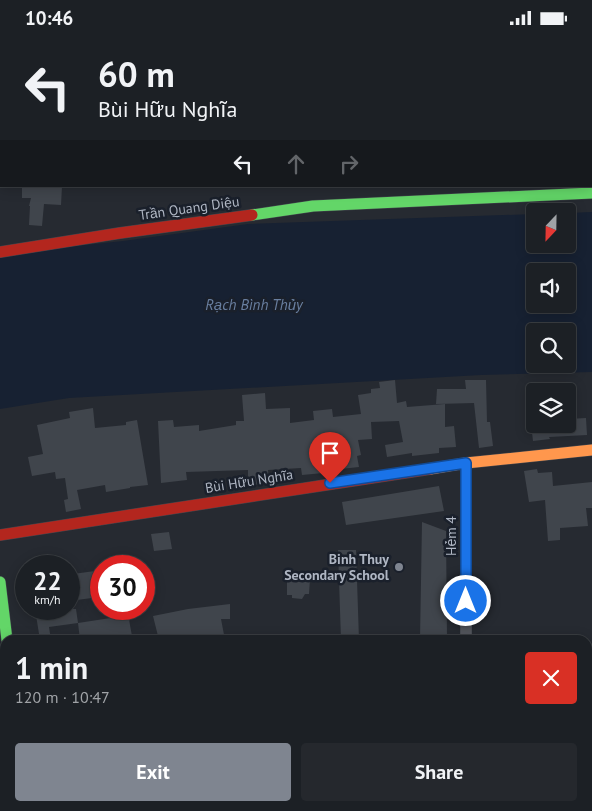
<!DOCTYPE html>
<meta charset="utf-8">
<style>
body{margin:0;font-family:"PT Sans",sans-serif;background:#25282d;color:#f1f3f6;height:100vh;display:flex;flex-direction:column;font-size:19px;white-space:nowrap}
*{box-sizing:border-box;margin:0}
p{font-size:16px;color:#a0a3a7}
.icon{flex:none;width:28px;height:28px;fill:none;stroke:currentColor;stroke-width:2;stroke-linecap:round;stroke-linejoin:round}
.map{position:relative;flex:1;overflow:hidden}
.sheet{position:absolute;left:0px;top:600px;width:592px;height:176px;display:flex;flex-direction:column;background:#1c2025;border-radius:15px 15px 0 0;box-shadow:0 2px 12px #0003,0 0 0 1px #3a3e42}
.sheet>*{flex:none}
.hud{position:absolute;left:0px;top:0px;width:592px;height:152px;box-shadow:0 2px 12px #0003,0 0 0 1px #3a3e42;background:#1c2025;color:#f1f3f6;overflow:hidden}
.needle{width:32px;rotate:202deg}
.tools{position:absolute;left:526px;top:168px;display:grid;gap:10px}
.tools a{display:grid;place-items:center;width:50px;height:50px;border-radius:5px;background:#1c2025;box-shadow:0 2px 12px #0003,0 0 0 1px #3a3e42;font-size:25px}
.speed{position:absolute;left:15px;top:520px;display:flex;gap:10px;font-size:25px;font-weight:700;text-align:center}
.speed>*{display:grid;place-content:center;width:65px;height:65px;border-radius:50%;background:#1c2025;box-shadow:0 2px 12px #0003,0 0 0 1px #3a3e42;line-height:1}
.speed small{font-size:12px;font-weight:400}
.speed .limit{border:8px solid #d22;background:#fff;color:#111}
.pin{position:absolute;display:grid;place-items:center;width:42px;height:42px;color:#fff;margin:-51px -21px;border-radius:50% 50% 50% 0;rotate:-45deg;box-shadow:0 0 5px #0007}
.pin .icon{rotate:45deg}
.me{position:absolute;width:55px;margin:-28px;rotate:0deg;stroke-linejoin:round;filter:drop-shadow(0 0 4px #0008)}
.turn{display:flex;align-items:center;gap:18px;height:105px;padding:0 15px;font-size:22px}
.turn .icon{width:65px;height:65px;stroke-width:2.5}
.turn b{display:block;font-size:35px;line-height:42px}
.lanes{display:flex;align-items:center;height:48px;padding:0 15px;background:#0003;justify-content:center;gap:25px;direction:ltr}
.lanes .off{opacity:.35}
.round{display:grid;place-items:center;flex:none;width:52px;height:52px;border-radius:5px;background:#25282d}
.summary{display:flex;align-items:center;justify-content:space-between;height:85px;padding:0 15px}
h1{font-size:30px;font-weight:700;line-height:38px}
.button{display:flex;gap:10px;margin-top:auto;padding:10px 15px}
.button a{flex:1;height:58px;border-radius:5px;background:#7f8590;color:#fff;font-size:20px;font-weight:700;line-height:58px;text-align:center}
.button a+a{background:#25282d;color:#f1f3f6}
.status{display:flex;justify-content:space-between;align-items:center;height:35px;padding:0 25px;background:#1c2025;direction:ltr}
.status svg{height:14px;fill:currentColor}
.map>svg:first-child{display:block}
.water{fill:#172132;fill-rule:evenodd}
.building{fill:#40454c}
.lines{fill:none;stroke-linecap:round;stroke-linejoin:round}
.lane-casing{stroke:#43474e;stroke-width:7}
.street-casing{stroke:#43474e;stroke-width:12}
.fast-casing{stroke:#43474e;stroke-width:12}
.slow-casing{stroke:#43474e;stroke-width:12}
.jam-casing{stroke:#43474e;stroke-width:12}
.lane{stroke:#55585f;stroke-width:5.5}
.street{stroke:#55585f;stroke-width:11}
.fast{stroke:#63d668;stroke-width:11}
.slow{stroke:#ff974d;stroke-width:11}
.jam{stroke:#b3261e;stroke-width:11}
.route-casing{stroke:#114b97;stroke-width:12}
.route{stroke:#1a73e8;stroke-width:9}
.poi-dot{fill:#7f8590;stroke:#1a202b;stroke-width:2}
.labels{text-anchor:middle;stroke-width:5;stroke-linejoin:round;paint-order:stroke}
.street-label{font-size:14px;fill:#afb6c3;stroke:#1a202b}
.poi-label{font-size:14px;font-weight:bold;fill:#afb6c3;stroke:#1a202b;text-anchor:end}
.water-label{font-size:15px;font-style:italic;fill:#697fa0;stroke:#1a202b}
</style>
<div class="status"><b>10:46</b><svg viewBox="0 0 49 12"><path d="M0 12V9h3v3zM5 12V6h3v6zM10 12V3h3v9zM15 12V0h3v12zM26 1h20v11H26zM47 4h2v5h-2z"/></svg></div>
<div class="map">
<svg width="592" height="776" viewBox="0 0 592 776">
<rect width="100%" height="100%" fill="#262a31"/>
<path class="water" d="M592,177V337L481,340L69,363L0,374V219L123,206L248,189L535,179V209H568V178ZM535,236H568V269H535ZM535,296H568V329H535Z"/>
<path class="building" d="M22,151H62L61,170L44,169L42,191L29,190L30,171H29L31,163H22Z
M395,345L397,368L406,366L407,372L445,369V392L454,391L456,412L439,413V418L412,421V418L387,422L385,410L403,407L399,386L371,387L372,404L358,405L361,420L357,421L359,432L322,436L323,438L302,440L301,433L268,435L269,448L248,451V435L186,437L187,445L161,448L158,386L173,385L174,392L199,390V396L236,390V386H244L242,360L265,358L266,374L290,373V388L314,385L313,376L332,374L333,382L361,379L358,360L371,358V354L380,353L379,347Z
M465,345H486L487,387H490L493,411L479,413L474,368L436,369L437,354H466Z
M93,373L95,393L126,390V387L137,385L148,450L130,452V453L106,457L105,450L77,455L81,474L66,477L64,465L68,464L65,443L56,444L55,437L32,441L28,422L43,419L37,390L70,383L69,377Z
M586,383L587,400L549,402L550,404L533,406L531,389H568V384Z
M537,434L538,438L552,437L553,451L592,447V473H586L588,491L560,493V505L548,506L545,465L529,467L524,436Z
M439,451L444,476L346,490L342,467Z
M422,487L446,496L447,603L420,604Z
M169,497L172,514L154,516L151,499Z
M338,515H356L359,605H341Z
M95,536L98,552L91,556L92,563L69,566V552L75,551L73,539Z
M287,543L310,544L309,559H305L302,564L292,563V560H287Z
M230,569V584H221L225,605H196L195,602L177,605H176L175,602L159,605L153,581L188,574Z
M35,574H76L78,588L49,592L51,605H40Z
M128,579L132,601L111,605H80L78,588L117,582V581Z"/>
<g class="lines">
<defs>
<path id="lane" d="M588,706H592"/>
<path id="street" d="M466,428V605
M0,775L21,771
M465,776L466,771"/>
<path id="fast" d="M252,180L313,171L592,158
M0,547L7,605"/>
<path id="slow" d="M430,434L466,428L592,415"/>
<path id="jam" d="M0,217L120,198L252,180
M0,500L430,434
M26,771L27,776"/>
</defs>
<use href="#lane" class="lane-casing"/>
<use href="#street" class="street-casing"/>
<use href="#fast" class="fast-casing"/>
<use href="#slow" class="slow-casing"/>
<use href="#jam" class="jam-casing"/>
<use href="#lane" class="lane"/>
<use href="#street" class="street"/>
<use href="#fast" class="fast"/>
<use href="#slow" class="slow"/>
<use href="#jam" class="jam"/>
</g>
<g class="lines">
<defs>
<path id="route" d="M330,448L466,428V566"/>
</defs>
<use href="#route" class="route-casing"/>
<use href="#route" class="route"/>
</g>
<circle class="poi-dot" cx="399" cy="532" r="5"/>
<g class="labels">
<g class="street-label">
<text transform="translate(189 173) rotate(-8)" y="5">Trần Quang Diệu</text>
<text transform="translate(249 446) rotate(-9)" y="5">Bùi Hữu Nghĩa</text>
<text transform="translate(451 501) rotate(-90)" y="5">Hẻm 4</text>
</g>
<g class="poi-label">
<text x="389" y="529">Binh Thuy<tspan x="389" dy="16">Secondary School</tspan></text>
</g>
<g class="water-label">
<text x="254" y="275">Rạch Bình Thủy</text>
</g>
</g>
</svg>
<div class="tools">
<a><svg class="needle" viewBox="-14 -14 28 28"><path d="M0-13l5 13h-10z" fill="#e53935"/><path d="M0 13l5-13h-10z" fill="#a0a3a7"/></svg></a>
<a><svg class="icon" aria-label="sound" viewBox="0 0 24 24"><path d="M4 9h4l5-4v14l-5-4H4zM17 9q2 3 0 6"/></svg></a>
<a><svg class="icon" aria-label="search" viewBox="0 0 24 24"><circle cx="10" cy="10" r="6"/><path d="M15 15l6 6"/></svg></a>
<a><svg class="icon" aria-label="layers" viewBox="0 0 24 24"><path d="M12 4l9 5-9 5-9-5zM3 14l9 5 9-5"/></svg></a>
</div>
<div class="speed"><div>22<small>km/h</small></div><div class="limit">30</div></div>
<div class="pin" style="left:330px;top:448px;background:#d93025"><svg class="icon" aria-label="arrive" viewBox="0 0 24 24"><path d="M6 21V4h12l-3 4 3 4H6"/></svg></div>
<svg class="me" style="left:466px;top:566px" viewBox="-20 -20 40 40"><circle r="17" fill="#1a73e8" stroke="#fff" stroke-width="3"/><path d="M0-11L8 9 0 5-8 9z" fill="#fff"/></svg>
<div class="hud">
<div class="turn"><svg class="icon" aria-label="left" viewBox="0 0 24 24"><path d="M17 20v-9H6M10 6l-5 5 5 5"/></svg><div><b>60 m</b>Bùi Hữu Nghĩa</div></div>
<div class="lanes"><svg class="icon" aria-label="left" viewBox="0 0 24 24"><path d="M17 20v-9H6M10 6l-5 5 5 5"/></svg><svg class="icon off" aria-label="ahead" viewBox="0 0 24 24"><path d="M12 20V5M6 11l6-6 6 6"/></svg><svg class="icon off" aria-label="right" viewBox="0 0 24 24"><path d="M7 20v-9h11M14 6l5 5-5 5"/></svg></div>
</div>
<section class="sheet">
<div class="summary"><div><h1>1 min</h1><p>120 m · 10:47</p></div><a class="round" style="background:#d93025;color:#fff"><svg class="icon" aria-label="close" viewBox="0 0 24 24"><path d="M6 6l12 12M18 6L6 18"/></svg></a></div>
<div class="button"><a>Exit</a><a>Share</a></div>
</section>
</div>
